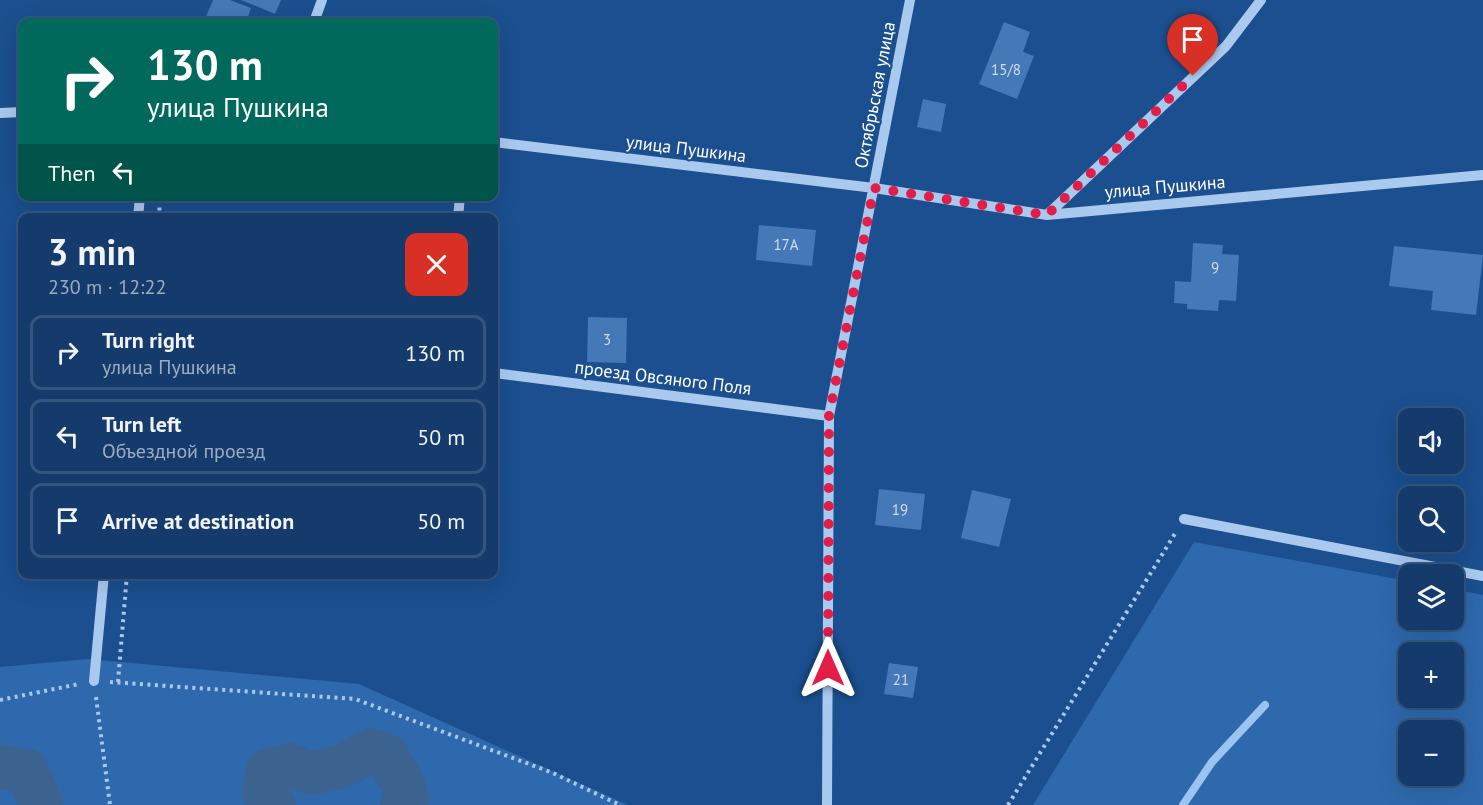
<!DOCTYPE html>
<meta charset="utf-8">
<style>
body{margin:0;font-family:"PT Sans",sans-serif;background:#1d4271;color:#f1f3f6;height:100vh;display:flex;flex-direction:column;font-size:22px;white-space:nowrap}
*{box-sizing:border-box;margin:0}
p{font-size:20px;color:#9dadc1}
.icon{flex:none;width:33px;height:33px;fill:none;stroke:currentColor;stroke-width:2;stroke-linecap:round;stroke-linejoin:round}
.map{position:relative;flex:1;overflow:hidden}
.sheet{position:absolute;left:18px;top:213px;width:480px;height:366px;display:flex;flex-direction:column;background:#143b6b;border-radius:12px;box-shadow:0 6px 24px #0002,0 0 0 2px #33557e}
.sheet>*{flex:none}
.banner{position:absolute;left:18px;top:18px;width:480px;height:183px;border-radius:12px;box-shadow:0 6px 24px #0002,0 0 0 2px #33557e;background:#00695c;color:#fff;overflow:hidden}
.fabs{position:absolute;left:1398px;top:408px;display:grid;gap:12px}
.fabs a{display:grid;place-items:center;width:66px;height:66px;border-radius:12px;background:#143b6b;box-shadow:0 6px 24px #0002,0 0 0 2px #33557e;font-size:30px}
.pin{position:absolute;display:grid;place-items:center;width:51px;height:51px;color:#fff;margin:-62px -26px;border-radius:50% 50% 50% 0;rotate:-45deg;box-shadow:0 0 6px #0007}
.pin .icon{rotate:45deg}
.me{position:absolute;width:66px;margin:-33px;rotate:0deg;stroke-linejoin:round;filter:drop-shadow(0 0 4px #0008)}
.turn{display:flex;align-items:center;gap:21px;height:126px;padding:0 30px;font-size:27px}
.turn .icon{width:78px;height:78px;stroke-width:2.5}
.turn b{display:block;font-size:42px;line-height:51px}
.then{display:flex;align-items:center;height:57px;padding:0 30px;background:#0003;gap:12px;font-size:22px}
.round{display:grid;place-items:center;flex:none;width:63px;height:63px;border-radius:12px;background:#1d4271}
.headline{display:flex;align-items:center;justify-content:space-between;height:102px;padding:0 30px}
h1{font-size:36px;font-weight:800;line-height:45px}
ul{padding:0;list-style:none}
li{display:flex;align-items:center;gap:18px;height:75px;margin:0 12px 9px;padding:0 18px;border:3px solid #33557e;border-radius:12px}
li div{flex:1}
li b{display:block;font-size:22px}
li em{font-style:normal}
.map>svg:first-child{display:block}
.green{fill:#2e69ad;fill-rule:evenodd}
.lines{fill:none;stroke-linecap:round;stroke-linejoin:round}
.stream{stroke:#9cc4f0;stroke-width:8}
.river{stroke:#3c6290;stroke-width:44}
.building{fill:#4478b7}
.path{stroke:#a9c9ee;stroke-width:4;stroke-dasharray:3 4.5;stroke-linecap:butt}
.minor{stroke:#a9c9ee;stroke-width:10}
.route{stroke:#e11d48;stroke-width:10;stroke-dasharray:0 18}
.labels{text-anchor:middle;stroke-width:4.5;stroke-linejoin:round;paint-order:stroke}
.number-label{font-size:15px;fill:#d0dded}
.street-label{font-size:18px;fill:#fff;stroke:#1b4f8f}
</style>
<div class="map">
<svg width="1483" height="805" viewBox="0 0 1483 805">
<rect width="100%" height="100%" fill="#1b4f8f"/>
<path class="green" d="M1194,542L1408,581V620H1454V589L1483,595V805H1033ZM1408,652H1454V698H1408ZM1408,730H1454V776H1408Z
M88,659L359,684L628,805H0V667Z"/>
<g class="lines">
<path class="stream" d="M1183,805L1212,762L1265,705"/>
<path class="river" d="M0,767L27,771L41,805
M274,805L264,793L268,770L290,765L311,773L343,766L371,750L387,756L403,784L407,798L402,805"/>
</g>
<path class="building" d="M213,0H230L251,8L246,22H214L205,19Z
M241,0H281L275,14Z
M1004,22L1030,32L1023,52L1034,56L1017,99L979,84Z
M923,99L946,104L941,132L917,127Z
M759,225L816,230L812,266L756,260Z
M1193,243L1223,245L1222,254L1239,255L1236,301L1219,300L1218,311L1187,309V304L1174,303L1175,281L1191,282Z
M1394,246L1483,255L1476,315L1431,310L1433,291L1389,286Z
M588,317L627,318L626,363L587,362Z
M879,489L925,494L921,530L875,525Z
M972,490L1011,499L999,547L961,538Z
M889,663L918,667L913,698L884,694Z"/>
<g class="lines">
<path class="path" d="M159,218L160,196
M110,682L355,699L553,773L620,805
M118,682L127,574
M96,697L110,805
M0,700L79,684
M1008,805L1176,532"/>
<path class="minor" d="M314,22L322,0
M0,113L22,112
M494,142L874,188L1047,215L1483,175
M1047,215L1226,46L1261,0
M138,218L140,196
M458,218L460,196
M494,373L829,416
M1184,519L1483,576
M94,681L104,574
M827,805L829,416L910,0"/>
</g>
<g class="lines">
<path class="route" d="M828,668L829,416L874,188L1047,215L1193,76"/>
</g>
<g class="labels">
<g class="number-label">
<text x="1006" y="75">15/8</text>
<text x="786" y="250">17А</text>
<text x="1215" y="273">9</text>
<text x="607" y="345">3</text>
<text x="900" y="515">19</text>
<text x="901" y="685">21</text>
</g>
<g class="street-label">
<text transform="translate(875 95) rotate(-79)" y="6">Октябрьская улица</text>
<text transform="translate(686 149) rotate(7)" y="6">улица Пушкина</text>
<text transform="translate(1165 187) rotate(-5)" y="6">улица Пушкина</text>
<text transform="translate(663 378) rotate(7)" y="6">проезд Овсяного Поля</text>
</g>
</g>
</svg>
<div class="fabs">
<a><svg class="icon" aria-label="sound" viewBox="0 0 24 24"><path d="M4 9h4l5-4v14l-5-4H4zM17 9q2 3 0 6"/></svg></a>
<a><svg class="icon" aria-label="search" viewBox="0 0 24 24"><circle cx="10" cy="10" r="6"/><path d="M15 15l6 6"/></svg></a>
<a><svg class="icon" aria-label="layers" viewBox="0 0 24 24"><path d="M12 4l9 5-9 5-9-5zM3 14l9 5 9-5"/></svg></a>
<a>+</a>
<a>−</a>
</div>
<div class="pin" style="left:1193px;top:76px;background:#d93025"><svg class="icon" aria-label="arrive" viewBox="0 0 24 24"><path d="M6 21V4h12l-3 4 3 4H6"/></svg></div>
<svg class="me" style="left:828px;top:668px" viewBox="-20 -20 40 40"><path d="M0-17L14 15 0 8-14 15z" fill="#e11d48" stroke="#fff" stroke-width="4"/></svg>
<div class="banner">
<div class="turn"><svg class="icon" aria-label="right" viewBox="0 0 24 24"><path d="M7 20v-9h11M14 6l5 5-5 5"/></svg><div><b>130 m</b>улица Пушкина</div></div>
<div class="then">Then<svg class="icon" aria-label="left" viewBox="0 0 24 24"><path d="M17 20v-9H6M10 6l-5 5 5 5"/></svg></div>
</div>
<section class="sheet">
<div class="headline"><div><h1>3 min</h1><p>230 m · 12:22</p></div><a class="round" style="background:#d93025;color:#fff"><svg class="icon" aria-label="close" viewBox="0 0 24 24"><path d="M6 6l12 12M18 6L6 18"/></svg></a></div>
<ul>
<li><svg class="icon" aria-label="right" viewBox="0 0 24 24"><path d="M7 20v-9h11M14 6l5 5-5 5"/></svg><div><b>Turn right</b><p>улица Пушкина</p></div><em>130 m</em></li>
<li><svg class="icon" aria-label="left" viewBox="0 0 24 24"><path d="M17 20v-9H6M10 6l-5 5 5 5"/></svg><div><b>Turn left</b><p>Объездной проезд</p></div><em>50 m</em></li>
<li><svg class="icon" aria-label="arrive" viewBox="0 0 24 24"><path d="M6 21V4h12l-3 4 3 4H6"/></svg><div><b>Arrive at destination</b></div><em>50 m</em></li>
</ul>
</section>
</div>
